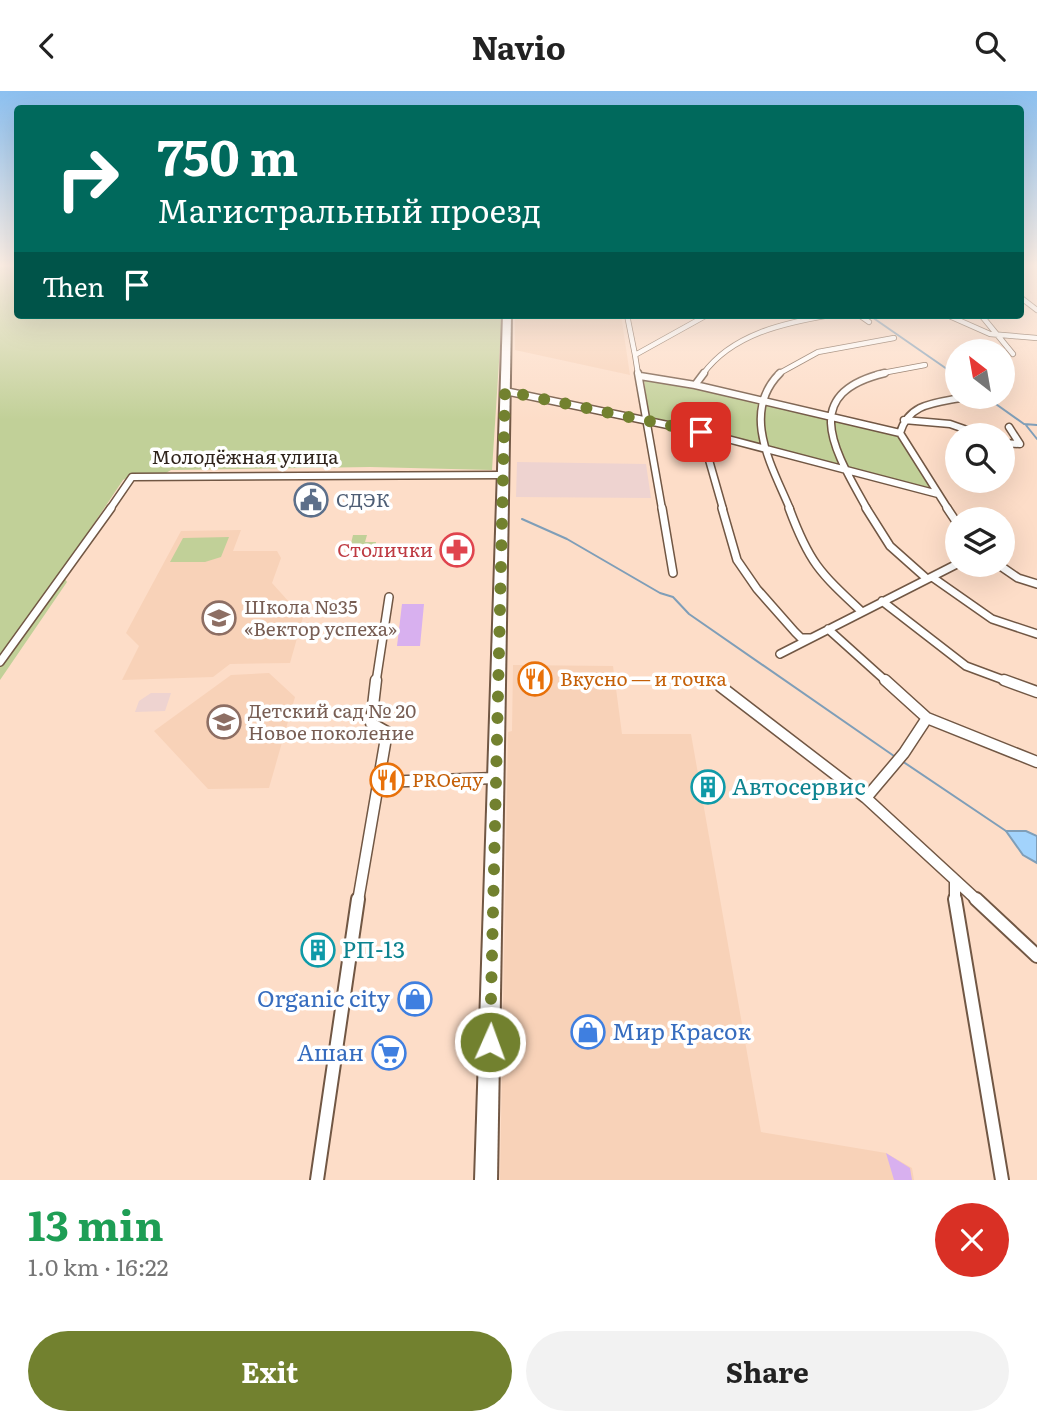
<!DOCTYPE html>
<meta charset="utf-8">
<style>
body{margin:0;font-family:Literata,serif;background:#f2f2f2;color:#222;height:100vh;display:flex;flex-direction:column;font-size:26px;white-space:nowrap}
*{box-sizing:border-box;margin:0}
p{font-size:23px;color:#767676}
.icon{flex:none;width:38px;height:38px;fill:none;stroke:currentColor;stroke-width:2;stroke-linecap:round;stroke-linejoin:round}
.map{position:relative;height:1089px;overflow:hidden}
.side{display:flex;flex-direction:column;background:#fff;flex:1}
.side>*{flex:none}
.banner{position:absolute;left:14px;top:14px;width:1010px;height:214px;border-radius:7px;box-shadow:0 7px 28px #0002;background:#00695c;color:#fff;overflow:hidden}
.needle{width:46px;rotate:329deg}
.controls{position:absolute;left:945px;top:248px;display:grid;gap:14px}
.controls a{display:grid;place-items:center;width:70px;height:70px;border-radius:50%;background:#fff;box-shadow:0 7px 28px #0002;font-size:35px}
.pin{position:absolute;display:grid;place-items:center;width:60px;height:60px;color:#fff;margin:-30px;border-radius:14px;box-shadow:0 4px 10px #0006}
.me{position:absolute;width:77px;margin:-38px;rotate:2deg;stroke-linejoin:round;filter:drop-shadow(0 0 5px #0008)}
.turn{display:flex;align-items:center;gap:24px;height:147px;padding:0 28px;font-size:32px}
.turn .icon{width:91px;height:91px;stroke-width:2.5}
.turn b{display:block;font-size:49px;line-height:60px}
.then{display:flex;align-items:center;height:66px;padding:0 28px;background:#0003;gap:14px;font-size:26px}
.round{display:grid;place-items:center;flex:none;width:74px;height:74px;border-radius:37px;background:#f2f2f2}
.overview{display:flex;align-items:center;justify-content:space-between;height:119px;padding:0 28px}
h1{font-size:42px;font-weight:700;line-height:52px;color:#1e9e55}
.primary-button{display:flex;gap:14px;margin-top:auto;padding:14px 28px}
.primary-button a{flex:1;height:80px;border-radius:42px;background:#72812f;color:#fff;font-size:28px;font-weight:700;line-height:80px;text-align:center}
.primary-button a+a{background:#f2f2f2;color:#222}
header{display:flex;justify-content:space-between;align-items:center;height:91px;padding:0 28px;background:#fff;font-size:32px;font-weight:700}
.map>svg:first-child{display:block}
.built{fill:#f8d2b8}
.industrial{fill:#eed3d0}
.green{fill:#c1d098}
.water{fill:#a2d3fc;stroke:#7f9eb8;stroke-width:2}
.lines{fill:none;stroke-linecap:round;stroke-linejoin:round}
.stream{stroke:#7f9eb8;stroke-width:2}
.building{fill:#d8b0ef}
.street-far4-casing{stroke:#715744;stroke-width:6}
.street-far3-casing{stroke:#715744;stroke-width:9}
.street-far2-casing{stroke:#715744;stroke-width:10}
.street-far1-casing{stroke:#715744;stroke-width:13}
.street-casing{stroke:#715744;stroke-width:16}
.primary-casing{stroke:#715744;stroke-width:4}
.street-far4{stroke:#fff;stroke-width:4.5}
.street-far3{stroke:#fff;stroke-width:6}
.street-far2{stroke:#fff;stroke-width:7}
.street-far1{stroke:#fff;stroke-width:10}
.street{stroke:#fff;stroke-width:12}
.primary{fill:#fff;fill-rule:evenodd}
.route{stroke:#72812f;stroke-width:12;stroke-dasharray:0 21.6}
.labels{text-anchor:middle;stroke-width:7;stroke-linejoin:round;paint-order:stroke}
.street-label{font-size:19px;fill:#2e231b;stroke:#fff}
.service-label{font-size:19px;fill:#4e5e75;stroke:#fff;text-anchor:start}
.health-label{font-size:19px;fill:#be3a42;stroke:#fff;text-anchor:end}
.education-label{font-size:19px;fill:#785e54;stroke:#fff;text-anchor:start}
.food-label{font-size:19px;fill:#c56008;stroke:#fff;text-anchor:start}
.near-culture-label{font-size:23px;fill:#0d838f;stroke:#fff;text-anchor:start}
.near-shop-label{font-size:23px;fill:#366cbe;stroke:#fff;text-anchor:end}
</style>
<header><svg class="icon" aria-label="back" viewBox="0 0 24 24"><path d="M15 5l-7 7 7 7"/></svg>Navio<svg class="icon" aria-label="search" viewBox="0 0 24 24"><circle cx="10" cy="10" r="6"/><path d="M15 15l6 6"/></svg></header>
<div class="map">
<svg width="1037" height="1089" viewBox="0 0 1037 1089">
<rect width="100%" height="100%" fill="#fdddc8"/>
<path class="built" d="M515,224H621L630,284L515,259Z
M241,439L233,460H277L281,467L272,492L290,512H307L290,572L230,573L213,586L122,589L139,555L126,542L181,440Z
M513,574L613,575L622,643H691L761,1041L886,1062L912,1077L914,1089H500L508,641L512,640Z
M269,582L295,606L269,697L208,698L154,640L231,584Z"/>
<path class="industrial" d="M517,371L646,373L651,407L516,406Z
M151,602H171L165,620L135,621L139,610Z"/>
<path class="green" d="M0,176H17L18,224H502L492,379L370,376L171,379L166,382L134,383L123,389L61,482L67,491L0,589Z
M647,287L900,344L931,397L649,327L644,289Z
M353,444H367L365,451H376L374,465H348Z
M229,446L221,466L205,471H170L183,447Z"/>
<path class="water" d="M1006,740H1026L1037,745V772L1023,764Z"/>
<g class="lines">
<path class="stream" d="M869,224L957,285
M986,306L1024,333L1037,334
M1025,333L1037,348
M522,428L567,448L660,502L673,506L689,523L894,665
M902,670L1006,740"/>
</g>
<path class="building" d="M402,513H424L420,555H397Z
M699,683H712L716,709L704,708Z
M310,843L325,844L324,851H331L328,867H305Z
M886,1062L910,1077L912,1089H894Z"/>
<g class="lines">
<defs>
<path id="street-far4" d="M1020,206L1037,219
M627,224L635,264
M859,224L869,231
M947,224L990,243L1037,247
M981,224L1013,263
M638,283L635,264L707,224
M703,283C732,243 784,232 830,224
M778,283L818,261L894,247
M877,283L925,274"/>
<path id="street-far3" d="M638,282L662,418
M780,282C740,322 772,375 790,418
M640,285L695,294L900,342L948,418
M695,294L704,282
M505,300L701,341L938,403
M904,329L950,333L984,345
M701,341L723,418
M900,342C909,311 937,312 965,306
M1003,352L1020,353L1009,336
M110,418L132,386L503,384
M867,418C837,363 796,303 885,282"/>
<path id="street-far2" d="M662,417L673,482
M722,417L737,469L757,498L795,541L801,547H810
M789,417C809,471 819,481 861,520
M866,417L890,455L926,487
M947,417L957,432
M999,474L1018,487L1037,493
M932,486L992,528L1037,543
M882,510L966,575L1009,591
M828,538L887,591
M780,563L957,473
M0,571L111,417
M376,591L389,506"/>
<path id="street-far1" d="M885,589L927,627L1037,671
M1004,589L1037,601
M720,595L866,707L978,810
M378,691L496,687
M866,707L904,662L927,627
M955,789V810
M358,810L387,641L371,632L376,589"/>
<path id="street" d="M955,808L1002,1089
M976,808L1037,865
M317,1089L358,808"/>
<path id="primary" d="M503,224H511L497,1089H475Z"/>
</defs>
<use href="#street-far4" class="street-far4-casing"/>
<use href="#street-far3" class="street-far3-casing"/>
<use href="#street-far2" class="street-far2-casing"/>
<use href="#street-far1" class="street-far1-casing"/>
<use href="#street" class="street-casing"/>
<use href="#primary" class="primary-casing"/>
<use href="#street-far4" class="street-far4"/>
<use href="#street-far3" class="street-far3"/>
<use href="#street-far2" class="street-far2"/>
<use href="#street-far1" class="street-far1"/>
<use href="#street" class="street"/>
<use href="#primary" class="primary"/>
</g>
<linearGradient id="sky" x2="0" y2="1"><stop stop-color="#8cc0f0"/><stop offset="0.53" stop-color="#fef0e6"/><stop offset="1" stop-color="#fef0e6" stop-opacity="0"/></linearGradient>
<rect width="1037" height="329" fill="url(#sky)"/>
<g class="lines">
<path class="route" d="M490,951L505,300L701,341"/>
</g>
<defs>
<symbol id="civic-ring" viewBox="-11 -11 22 22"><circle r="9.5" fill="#fff" stroke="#5c6f8a" stroke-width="1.5"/><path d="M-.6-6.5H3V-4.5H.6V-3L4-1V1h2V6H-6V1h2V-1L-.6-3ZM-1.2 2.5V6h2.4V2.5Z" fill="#5c6f8a"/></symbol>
<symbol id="pharmacy-ring" viewBox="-11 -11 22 22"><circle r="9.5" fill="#fff" stroke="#e0444e" stroke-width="1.5"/><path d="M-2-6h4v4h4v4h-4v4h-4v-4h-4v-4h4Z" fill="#e0444e"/></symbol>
<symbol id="school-ring" viewBox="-11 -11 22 22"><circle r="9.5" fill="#fff" stroke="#8d6e63" stroke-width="1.5"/><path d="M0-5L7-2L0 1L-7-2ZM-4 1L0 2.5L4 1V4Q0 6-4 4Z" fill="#8d6e63"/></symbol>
<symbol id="restaurant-ring" viewBox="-11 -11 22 22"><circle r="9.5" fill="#fff" stroke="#e8710a" stroke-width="1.5"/><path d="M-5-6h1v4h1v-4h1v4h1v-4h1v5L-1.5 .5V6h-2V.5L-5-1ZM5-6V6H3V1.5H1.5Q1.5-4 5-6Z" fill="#e8710a"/></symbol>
<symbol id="building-ring" viewBox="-11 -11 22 22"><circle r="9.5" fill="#fff" stroke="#0f9aa8" stroke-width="1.5"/><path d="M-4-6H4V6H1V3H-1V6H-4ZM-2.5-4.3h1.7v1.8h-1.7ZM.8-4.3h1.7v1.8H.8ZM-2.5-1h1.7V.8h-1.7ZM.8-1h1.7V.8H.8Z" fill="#0f9aa8"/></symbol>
<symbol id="shop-ring" viewBox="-11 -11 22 22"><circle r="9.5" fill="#fff" stroke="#3f7fe0" stroke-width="1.5"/><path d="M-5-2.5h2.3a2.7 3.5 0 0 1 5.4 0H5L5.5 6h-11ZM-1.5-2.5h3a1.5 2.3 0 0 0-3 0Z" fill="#3f7fe0"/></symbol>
<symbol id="supermarket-ring" viewBox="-11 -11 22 22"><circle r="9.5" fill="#fff" stroke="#3f7fe0" stroke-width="1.5"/><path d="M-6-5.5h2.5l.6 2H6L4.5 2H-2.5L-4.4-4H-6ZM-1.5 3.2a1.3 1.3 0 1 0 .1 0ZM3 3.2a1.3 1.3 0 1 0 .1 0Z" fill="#3f7fe0"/></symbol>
</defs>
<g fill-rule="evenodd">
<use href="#civic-ring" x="292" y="390" width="38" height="38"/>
<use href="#pharmacy-ring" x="438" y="440" width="38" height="38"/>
<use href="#school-ring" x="200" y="508" width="38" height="38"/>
<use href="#restaurant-ring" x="516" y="569" width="38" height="38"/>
<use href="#school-ring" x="205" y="612" width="38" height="38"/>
<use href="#restaurant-ring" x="368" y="670" width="38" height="38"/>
<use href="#building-ring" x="689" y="677" width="38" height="38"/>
<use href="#building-ring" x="299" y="840" width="38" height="38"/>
<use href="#shop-ring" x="396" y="889" width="38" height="38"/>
<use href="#shop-ring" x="569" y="922" width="38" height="38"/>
<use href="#supermarket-ring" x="370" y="943" width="38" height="38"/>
</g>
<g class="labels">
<g class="street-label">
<text x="245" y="373">Молодёжная улица</text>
</g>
<g class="service-label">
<text x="336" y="416">СДЭК</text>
</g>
<g class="health-label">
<text x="433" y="466">Столички</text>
</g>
<g class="education-label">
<text x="244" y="523">Школа №35<tspan x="244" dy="22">«Вектор успеха»</tspan></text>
<text x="248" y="627">Детский сад № 20<tspan x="248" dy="22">Новое поколение</tspan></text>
</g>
<g class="food-label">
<text x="560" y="595">Вкусно — и точка</text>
<text x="412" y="696">PROеду</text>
</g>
<g class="near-culture-label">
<text x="732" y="704">Автосервис</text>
<text x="342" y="867">РП-13</text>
</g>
<g class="near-shop-label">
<text x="390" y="916">Organic city</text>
<text x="612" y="949" text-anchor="start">Мир Красок</text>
<text x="364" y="970">Ашан</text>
</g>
</g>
</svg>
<div class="controls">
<a><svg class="needle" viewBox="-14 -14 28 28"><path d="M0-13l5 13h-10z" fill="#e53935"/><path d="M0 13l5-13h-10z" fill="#767676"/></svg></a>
<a><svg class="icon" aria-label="search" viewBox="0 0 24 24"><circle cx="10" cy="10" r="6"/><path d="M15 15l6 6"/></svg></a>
<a><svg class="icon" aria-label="layers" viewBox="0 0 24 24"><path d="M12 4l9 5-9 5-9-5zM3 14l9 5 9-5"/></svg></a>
</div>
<div class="pin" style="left:701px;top:341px;background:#d93025"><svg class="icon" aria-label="arrive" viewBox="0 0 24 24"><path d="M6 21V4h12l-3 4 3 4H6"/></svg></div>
<svg class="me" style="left:490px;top:951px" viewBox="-20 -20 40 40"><circle r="17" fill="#72812f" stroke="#fff" stroke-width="3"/><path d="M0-11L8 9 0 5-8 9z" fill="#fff"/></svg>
<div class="banner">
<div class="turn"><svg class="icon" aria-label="right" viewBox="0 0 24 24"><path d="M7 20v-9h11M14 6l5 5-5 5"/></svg><div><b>750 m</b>Магистральный проезд</div></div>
<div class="then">Then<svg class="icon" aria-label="arrive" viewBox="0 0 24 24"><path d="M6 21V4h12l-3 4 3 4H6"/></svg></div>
</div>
</div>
<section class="side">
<div class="overview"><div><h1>13 min</h1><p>1.0 km · 16:22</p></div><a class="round" style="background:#d93025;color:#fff"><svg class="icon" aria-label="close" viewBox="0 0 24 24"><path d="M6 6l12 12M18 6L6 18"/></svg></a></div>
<div class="primary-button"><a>Exit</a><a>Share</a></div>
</section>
